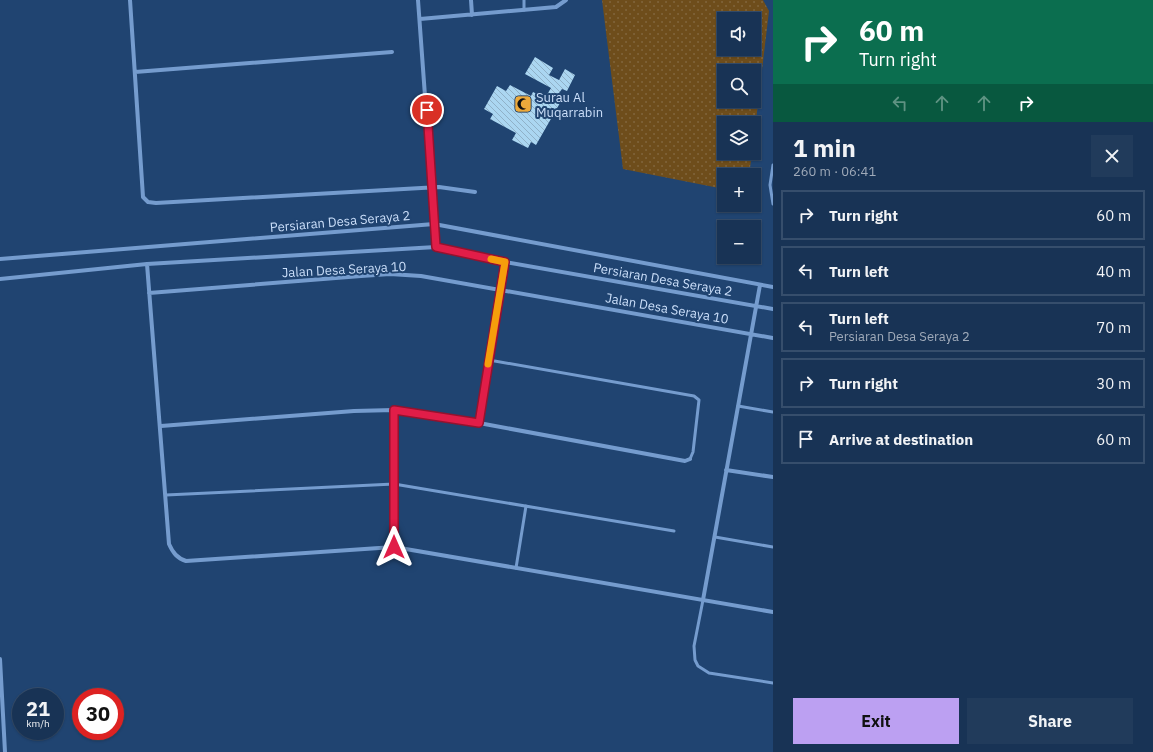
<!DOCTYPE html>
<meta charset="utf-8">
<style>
body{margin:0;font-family:"IBM Plex Sans",sans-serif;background:#213b5b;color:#f1f3f6;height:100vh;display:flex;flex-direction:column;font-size:15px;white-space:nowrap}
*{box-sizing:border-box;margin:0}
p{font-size:13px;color:#9faab9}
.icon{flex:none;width:22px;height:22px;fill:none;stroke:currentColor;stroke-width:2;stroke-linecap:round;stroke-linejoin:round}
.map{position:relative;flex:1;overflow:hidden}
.details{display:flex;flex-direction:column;background:#183355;width:380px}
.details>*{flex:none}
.hud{background:#0b6e4f;color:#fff;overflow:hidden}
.fabs{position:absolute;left:717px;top:12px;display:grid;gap:8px}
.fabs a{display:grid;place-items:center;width:44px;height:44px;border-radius:0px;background:#183355;box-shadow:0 1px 3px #0004,0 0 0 1px #364e6c;font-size:20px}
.speed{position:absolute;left:12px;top:688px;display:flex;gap:8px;font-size:20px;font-weight:700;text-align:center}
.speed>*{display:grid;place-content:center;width:52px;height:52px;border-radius:50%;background:#183355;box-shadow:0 1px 3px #0004,0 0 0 1px #364e6c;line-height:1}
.speed small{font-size:10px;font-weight:400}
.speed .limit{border:6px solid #d22;background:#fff;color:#111}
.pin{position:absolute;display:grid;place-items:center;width:34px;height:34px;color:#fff;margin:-17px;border:2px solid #fff;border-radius:50%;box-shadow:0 1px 4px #0007}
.me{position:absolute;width:44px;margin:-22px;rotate:0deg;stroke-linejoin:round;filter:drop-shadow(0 0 3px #0008)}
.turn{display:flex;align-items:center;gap:14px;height:84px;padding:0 20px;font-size:18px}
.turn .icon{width:52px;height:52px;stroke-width:2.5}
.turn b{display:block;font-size:28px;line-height:34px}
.lanes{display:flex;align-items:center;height:38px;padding:0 20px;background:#0003;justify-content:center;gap:20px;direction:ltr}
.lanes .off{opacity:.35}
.round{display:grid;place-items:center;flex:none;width:42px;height:42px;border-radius:0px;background:#213b5b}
.headline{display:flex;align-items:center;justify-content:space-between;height:68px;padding:0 20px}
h1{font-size:24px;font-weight:700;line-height:30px}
.cta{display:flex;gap:8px;margin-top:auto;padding:8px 20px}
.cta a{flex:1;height:46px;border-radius:0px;background:#bca0f2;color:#111;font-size:16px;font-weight:700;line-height:46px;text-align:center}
.cta a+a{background:#213b5b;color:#f1f3f6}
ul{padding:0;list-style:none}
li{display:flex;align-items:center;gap:12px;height:50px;margin:0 8px 6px;padding:0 12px;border:2px solid #364e6c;border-radius:0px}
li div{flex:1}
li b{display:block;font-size:15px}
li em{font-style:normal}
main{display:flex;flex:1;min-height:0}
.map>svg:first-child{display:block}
.park{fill:url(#park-dots);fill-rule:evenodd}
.building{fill:url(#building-back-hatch)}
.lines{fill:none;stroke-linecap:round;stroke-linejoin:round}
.lane{stroke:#759cce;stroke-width:3}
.street{stroke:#759cce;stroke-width:4}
.route-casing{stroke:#92132f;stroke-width:10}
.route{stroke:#e11d48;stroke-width:7}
.slow{stroke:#f59e0b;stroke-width:7}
.labels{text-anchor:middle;stroke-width:4;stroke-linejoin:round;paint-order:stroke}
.poi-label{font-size:13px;fill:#cbdffa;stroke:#204471;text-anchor:start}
.street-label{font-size:13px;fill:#cbdffa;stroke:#204471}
</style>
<main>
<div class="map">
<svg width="773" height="752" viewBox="0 0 773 752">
<defs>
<pattern id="park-dots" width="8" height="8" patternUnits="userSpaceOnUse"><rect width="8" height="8" fill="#6e4d1b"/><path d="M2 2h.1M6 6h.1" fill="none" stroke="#81663d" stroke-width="1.8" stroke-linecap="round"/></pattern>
<pattern id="building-back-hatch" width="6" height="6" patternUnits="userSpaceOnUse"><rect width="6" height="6" fill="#abd6f1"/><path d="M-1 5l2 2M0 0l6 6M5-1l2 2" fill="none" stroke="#90b1c8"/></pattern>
</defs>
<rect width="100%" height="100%" fill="#204471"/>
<path class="park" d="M602,0H763L769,11L754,137V123H724V153H752L749,175H724V189L623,169ZM724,19H754V49H724ZM724,71H754V101H724Z"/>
<path class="building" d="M535,57L553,68L549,75L559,80L565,69L575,75L567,91L562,89L559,93L564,96L536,145L531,142L528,148L512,140L516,133L490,119L493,114L484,109L497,86L506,91L510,85L531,96L533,92L545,98L551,88L525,74Z"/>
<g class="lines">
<path class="lane" d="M524,0V10
M773,165L770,185L773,204
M489,360L694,396L699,400L693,452L690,459
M738,406L773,412
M166,495L394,484L674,531
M715,537L773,547
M516,568L526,506
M703,600L694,646L695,660L698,666L709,673L773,683"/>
<path class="street" d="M130,0L143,197L148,202L156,203L439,187L475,192
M418,0L436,247
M471,0L472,15
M420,19L556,7L566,0
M135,72L392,52
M0,259L434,224L773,287
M147,264L169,544C173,553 177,558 186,561L394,547L773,612
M0,279L147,264L436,247L505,262L773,309
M149,293L361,276L390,274L421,276L773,338
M479,423L505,262
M161,426L354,411L394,410L479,423L685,461L690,459
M726,470L773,477
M394,547V410
M703,600L760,285
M0,659L5,752"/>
</g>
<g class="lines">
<defs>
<path id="route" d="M394,547V410L479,423L505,262L436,247L427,110"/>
</defs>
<use href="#route" class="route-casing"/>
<use href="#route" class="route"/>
<path class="slow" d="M488,364L505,262L491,259"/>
</g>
<defs>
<symbol id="mosque-square" viewBox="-11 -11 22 22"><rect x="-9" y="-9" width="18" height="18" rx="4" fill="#eca93b" stroke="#204471"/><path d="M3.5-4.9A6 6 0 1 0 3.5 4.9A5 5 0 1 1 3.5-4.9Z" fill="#111"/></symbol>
</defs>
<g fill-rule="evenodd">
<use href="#mosque-square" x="513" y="94" width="20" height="20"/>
</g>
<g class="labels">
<g class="poi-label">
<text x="536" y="102">Surau Al<tspan x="536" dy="15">Muqarrabin</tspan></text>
</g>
<g class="street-label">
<text transform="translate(340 221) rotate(-5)" y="5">Persiaran Desa Seraya 2</text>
<text transform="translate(344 269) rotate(-3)" y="5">Jalan Desa Seraya 10</text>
<text transform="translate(663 279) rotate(10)" y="5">Persiaran Desa Seraya 2</text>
<text transform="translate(667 308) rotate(10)" y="5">Jalan Desa Seraya 10</text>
</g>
</g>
</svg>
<div class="fabs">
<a><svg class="icon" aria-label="sound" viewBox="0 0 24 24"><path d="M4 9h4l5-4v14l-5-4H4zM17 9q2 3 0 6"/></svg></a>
<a><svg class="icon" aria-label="search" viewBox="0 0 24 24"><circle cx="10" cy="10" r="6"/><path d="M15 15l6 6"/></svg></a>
<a><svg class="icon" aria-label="layers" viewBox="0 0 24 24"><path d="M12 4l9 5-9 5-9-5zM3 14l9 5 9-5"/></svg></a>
<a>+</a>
<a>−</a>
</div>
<div class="speed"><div>21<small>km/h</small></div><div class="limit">30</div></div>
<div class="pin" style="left:427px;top:110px;background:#d93025"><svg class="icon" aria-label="arrive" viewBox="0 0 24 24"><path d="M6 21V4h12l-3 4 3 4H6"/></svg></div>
<svg class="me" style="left:394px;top:547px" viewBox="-20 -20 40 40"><path d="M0-17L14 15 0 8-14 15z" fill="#e11d48" stroke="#fff" stroke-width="4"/></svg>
</div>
<section class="details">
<div class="hud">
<div class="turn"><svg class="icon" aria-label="right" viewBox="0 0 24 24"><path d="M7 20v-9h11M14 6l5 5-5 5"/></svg><div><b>60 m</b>Turn right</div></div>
<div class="lanes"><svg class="icon off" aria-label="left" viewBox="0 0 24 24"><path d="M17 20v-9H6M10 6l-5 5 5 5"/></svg><svg class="icon off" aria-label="ahead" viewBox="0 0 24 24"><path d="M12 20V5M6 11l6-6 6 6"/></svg><svg class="icon off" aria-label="ahead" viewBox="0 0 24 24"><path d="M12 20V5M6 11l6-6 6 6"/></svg><svg class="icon" aria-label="right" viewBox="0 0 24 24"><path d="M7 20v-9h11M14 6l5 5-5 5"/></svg></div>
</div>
<div class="headline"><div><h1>1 min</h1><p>260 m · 06:41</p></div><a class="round"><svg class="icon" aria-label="close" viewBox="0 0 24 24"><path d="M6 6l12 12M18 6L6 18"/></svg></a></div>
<ul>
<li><svg class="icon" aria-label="right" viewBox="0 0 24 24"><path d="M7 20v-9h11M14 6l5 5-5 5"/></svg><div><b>Turn right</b></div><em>60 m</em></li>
<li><svg class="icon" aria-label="left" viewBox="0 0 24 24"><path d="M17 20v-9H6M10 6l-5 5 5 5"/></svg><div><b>Turn left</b></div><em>40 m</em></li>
<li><svg class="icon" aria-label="left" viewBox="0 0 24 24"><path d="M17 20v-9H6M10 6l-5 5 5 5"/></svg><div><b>Turn left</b><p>Persiaran Desa Seraya 2</p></div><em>70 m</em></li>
<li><svg class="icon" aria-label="right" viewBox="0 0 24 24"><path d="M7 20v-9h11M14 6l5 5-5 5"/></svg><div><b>Turn right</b></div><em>30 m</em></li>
<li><svg class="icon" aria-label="arrive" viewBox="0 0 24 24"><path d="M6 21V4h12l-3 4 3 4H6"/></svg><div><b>Arrive at destination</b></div><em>60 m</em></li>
</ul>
<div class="cta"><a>Exit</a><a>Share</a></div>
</section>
</main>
